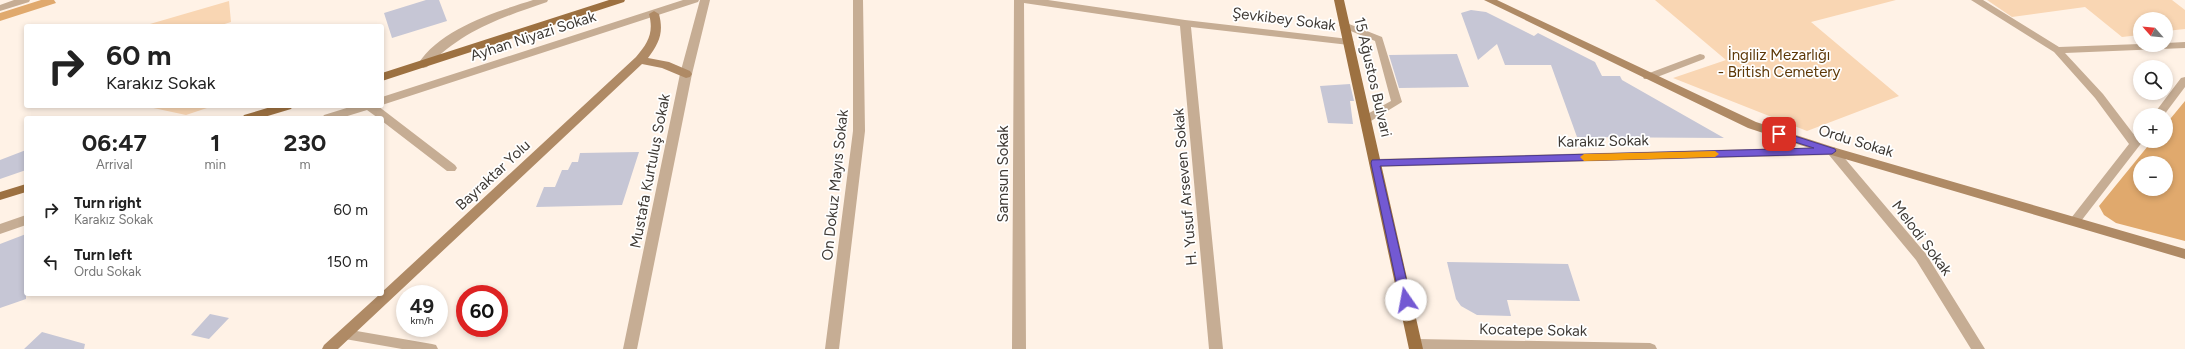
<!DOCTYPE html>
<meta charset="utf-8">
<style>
body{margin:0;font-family:Figtree,sans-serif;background:#f2f2f2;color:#222;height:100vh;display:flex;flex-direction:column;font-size:15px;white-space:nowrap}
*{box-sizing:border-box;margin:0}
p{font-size:13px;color:#767676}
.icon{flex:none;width:22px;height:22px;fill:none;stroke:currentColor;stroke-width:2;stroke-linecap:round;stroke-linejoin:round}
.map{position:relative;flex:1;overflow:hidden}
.sheet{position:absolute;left:24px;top:116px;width:360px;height:180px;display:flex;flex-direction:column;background:#fff;border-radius:4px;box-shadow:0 2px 6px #0003}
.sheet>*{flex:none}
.guide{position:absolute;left:24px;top:24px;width:360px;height:84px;border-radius:4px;box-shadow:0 2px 6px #0003;background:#fff;color:#222;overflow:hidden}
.needle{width:26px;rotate:297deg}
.fabs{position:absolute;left:2133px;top:12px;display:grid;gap:8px}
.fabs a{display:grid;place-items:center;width:40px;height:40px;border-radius:50%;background:#fff;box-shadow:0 2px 6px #0003;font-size:20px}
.speed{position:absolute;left:396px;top:285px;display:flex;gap:8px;font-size:20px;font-weight:700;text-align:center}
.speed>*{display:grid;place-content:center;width:52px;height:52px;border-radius:50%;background:#fff;box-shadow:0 2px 6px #0003;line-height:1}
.speed small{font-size:10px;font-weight:400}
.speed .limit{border:6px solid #d22;background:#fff;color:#111}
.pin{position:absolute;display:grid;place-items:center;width:34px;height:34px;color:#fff;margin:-17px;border-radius:8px;box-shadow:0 2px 6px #0006}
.me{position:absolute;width:44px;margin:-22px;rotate:348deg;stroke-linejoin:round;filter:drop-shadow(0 0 3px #0008)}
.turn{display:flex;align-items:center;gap:14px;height:84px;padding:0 16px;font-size:18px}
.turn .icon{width:52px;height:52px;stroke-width:2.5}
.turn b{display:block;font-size:28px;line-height:34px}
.eta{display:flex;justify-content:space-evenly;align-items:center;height:68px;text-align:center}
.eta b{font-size:24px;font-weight:700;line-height:28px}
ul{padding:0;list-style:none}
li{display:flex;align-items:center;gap:12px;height:52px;padding:0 16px}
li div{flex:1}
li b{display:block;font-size:15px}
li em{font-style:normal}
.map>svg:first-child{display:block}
.green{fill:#f9d6b3}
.forest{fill:#e0a96d;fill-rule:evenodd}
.building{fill:#c6c6d5}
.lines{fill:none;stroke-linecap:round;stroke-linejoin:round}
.lane{fill:#c6ad94;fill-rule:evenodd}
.street{fill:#c6ad94;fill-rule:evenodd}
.secondary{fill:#af8a65;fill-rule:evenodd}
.primary{fill:#9d7141;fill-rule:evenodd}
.route{fill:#7359d3;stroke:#4b3a89}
.slow{fill:#f59e0b}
.labels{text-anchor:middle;stroke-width:3.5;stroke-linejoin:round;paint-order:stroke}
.street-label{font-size:15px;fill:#3e3934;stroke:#fff}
.park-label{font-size:15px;fill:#5d3807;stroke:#fff}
</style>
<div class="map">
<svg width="2185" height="349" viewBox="0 0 2185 349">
<rect width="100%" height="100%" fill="#fff2e6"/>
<path class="green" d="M1655,0H1896L1811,22L1899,96L1807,131L1673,78L1726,60Z
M1987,0H2172L2185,10V29L2166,31V19H2140V35L2122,37L2085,7L2012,17Z
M229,1L231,22L218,26H143Z
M144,106H213L186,115Z"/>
<path class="forest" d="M41,0H54L56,3L0,21V13Z
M2185,101V241L2116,223L2104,215L2099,206L2152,141H2166V124ZM2140,163H2166V189H2140Z"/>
<path class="building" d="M426,0H439L447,21L392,38L384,13Z
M1471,10L1486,12L1534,36L1538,33L1595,62L1602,76H1620L1622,80L1724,138L1577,137L1551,65H1505L1497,44L1478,60L1461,13Z
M1457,54L1469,87L1399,88L1389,55Z
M1350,84L1354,101H1350L1353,124L1328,123L1320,86Z
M26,150V170L0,179V160Z
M639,152L622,205L536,207L544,187H555L562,170H568L572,162H578L580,153Z
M26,234V299L0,308V244Z
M1447,262L1568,264L1580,301L1507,300L1511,316L1477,315L1461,306L1456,299Z
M210,314L229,318L209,339L191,335Z
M42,332L85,344L84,349H24Z"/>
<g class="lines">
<path class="lane" d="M1971,0H1983L2059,47L2140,44V45H2166V43L2185,42V48L2065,53L2103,94L2135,136L2140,133V141H2143L2078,225H2070L2068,222L2129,144L2095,98L2054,52Z
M1344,22L1382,37L1402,102L1366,124L1361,120L1362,117L1391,101L1375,41L1341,27L1339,25Z
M1700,54L1704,55L1705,57L1704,59L1652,79H1644L1643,77L1644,75Z
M2185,77V87L2164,115H2153L2181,78Z
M345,329L432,344L436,345L438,349H402L345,339L341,338L339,334L341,330Z"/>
<path class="street" d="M14,0H30L29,2L0,11V5Z
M533,0H548L547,2C500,18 462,31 427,67L423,68L418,64C440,29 495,12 533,0Z
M683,0H699L698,2L382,105V97Z
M700,0H710L692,74L637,349H623L680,74Z
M853,0H863L865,131L839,349H825L853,131Z
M1014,0H1048L1185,20L1349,39L1354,42L1349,45L1191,27L1223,349H1209L1180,26L1024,3L1026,349H1012Z
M353,106H378L455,165L457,168L455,171H447L382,121V118H378L367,110L341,118H322L324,115Z
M1832,147L1836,148L1926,254L1985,349H1971L1916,260L1829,155L1375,167L1369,163L1375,159Z
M26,215V225L0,234V224Z
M1416,339L1650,343L1655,345L1657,349H1411L1409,345L1411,341Z"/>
<path class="secondary" d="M1484,0H1497L1756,122L1836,148L2185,249V259L1828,154L1748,128Z
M654,11L659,14C664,33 659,43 648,58L669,62L690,71L692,74L690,77L686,78L662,68L642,64L338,349H322L324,345L380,294H382V292L636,57C648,43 654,33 649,14Z"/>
<path class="primary" d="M609,0H625L624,2L382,81V73Z
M1334,0H1344L1423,349H1409Z
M274,106H293L291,109L261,118H242L244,115Z
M26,184V192L0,200V192Z"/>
</g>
<path class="route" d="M1779,131L1835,149L1836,151L1832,154L1380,166L1411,300L1406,304L1400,300L1371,163L1372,160L1814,148L1776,136L1775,134Z"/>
<path class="slow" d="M1715,151L1719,154L1715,157L1584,161L1580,157L1584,154Z"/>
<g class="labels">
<g class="street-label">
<text transform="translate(1284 19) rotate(7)" y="5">Şevkibey Sokak</text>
<text transform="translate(533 36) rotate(-18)" y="5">Ayhan Niyazi Sokak</text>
<text transform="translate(1373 77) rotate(77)" y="5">15 Ağustos Bulvari</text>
<text transform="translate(1603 141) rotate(-1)" y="5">Karakız Sokak</text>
<text transform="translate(1856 141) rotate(17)" y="5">Ordu Sokak</text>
<text transform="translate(650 171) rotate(-79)" y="5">Mustafa Kurtuluş Sokak</text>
<text transform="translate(1003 174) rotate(-90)" y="5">Samsun Sokak</text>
<text transform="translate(493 175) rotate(-43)" y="5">Bayraktar Yolu</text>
<text transform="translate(835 185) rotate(-84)" y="5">On Dokuz Mayıs Sokak</text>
<text transform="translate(1185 187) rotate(-95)" y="5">H. Yusuf Arseven Sokak</text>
<text transform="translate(1922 238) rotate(53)" y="5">Melodi Sokak</text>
<text transform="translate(1533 330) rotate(1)" y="5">Kocatepe Sokak</text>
</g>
<g class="park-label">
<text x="1779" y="60">İngiliz Mezarlığı<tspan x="1779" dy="17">- British Cemetery</tspan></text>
</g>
</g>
</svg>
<div class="fabs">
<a><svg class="needle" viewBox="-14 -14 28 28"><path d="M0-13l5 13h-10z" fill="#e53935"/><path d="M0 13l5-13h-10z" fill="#767676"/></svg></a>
<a><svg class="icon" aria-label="search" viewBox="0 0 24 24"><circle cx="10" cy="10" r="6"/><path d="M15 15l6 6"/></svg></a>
<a>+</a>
<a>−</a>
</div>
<div class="speed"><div>49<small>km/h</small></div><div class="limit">60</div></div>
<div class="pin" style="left:1779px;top:134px;background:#d93025"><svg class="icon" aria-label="arrive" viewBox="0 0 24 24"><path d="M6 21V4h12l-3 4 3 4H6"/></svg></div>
<svg class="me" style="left:1406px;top:300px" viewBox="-20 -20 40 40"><circle r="19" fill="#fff"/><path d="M0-13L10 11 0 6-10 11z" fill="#7359d3"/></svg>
<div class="guide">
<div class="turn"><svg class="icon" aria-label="right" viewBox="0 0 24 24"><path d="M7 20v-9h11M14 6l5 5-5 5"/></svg><div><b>60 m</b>Karakız Sokak</div></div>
</div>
<section class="sheet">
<div class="eta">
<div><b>06:47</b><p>Arrival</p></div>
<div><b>1</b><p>min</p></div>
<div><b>230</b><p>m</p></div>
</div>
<ul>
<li><svg class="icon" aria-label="right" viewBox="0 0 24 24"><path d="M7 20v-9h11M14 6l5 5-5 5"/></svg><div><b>Turn right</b><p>Karakız Sokak</p></div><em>60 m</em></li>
<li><svg class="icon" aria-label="left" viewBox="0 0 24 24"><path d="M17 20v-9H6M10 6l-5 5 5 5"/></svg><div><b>Turn left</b><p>Ordu Sokak</p></div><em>150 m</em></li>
</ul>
</section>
</div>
